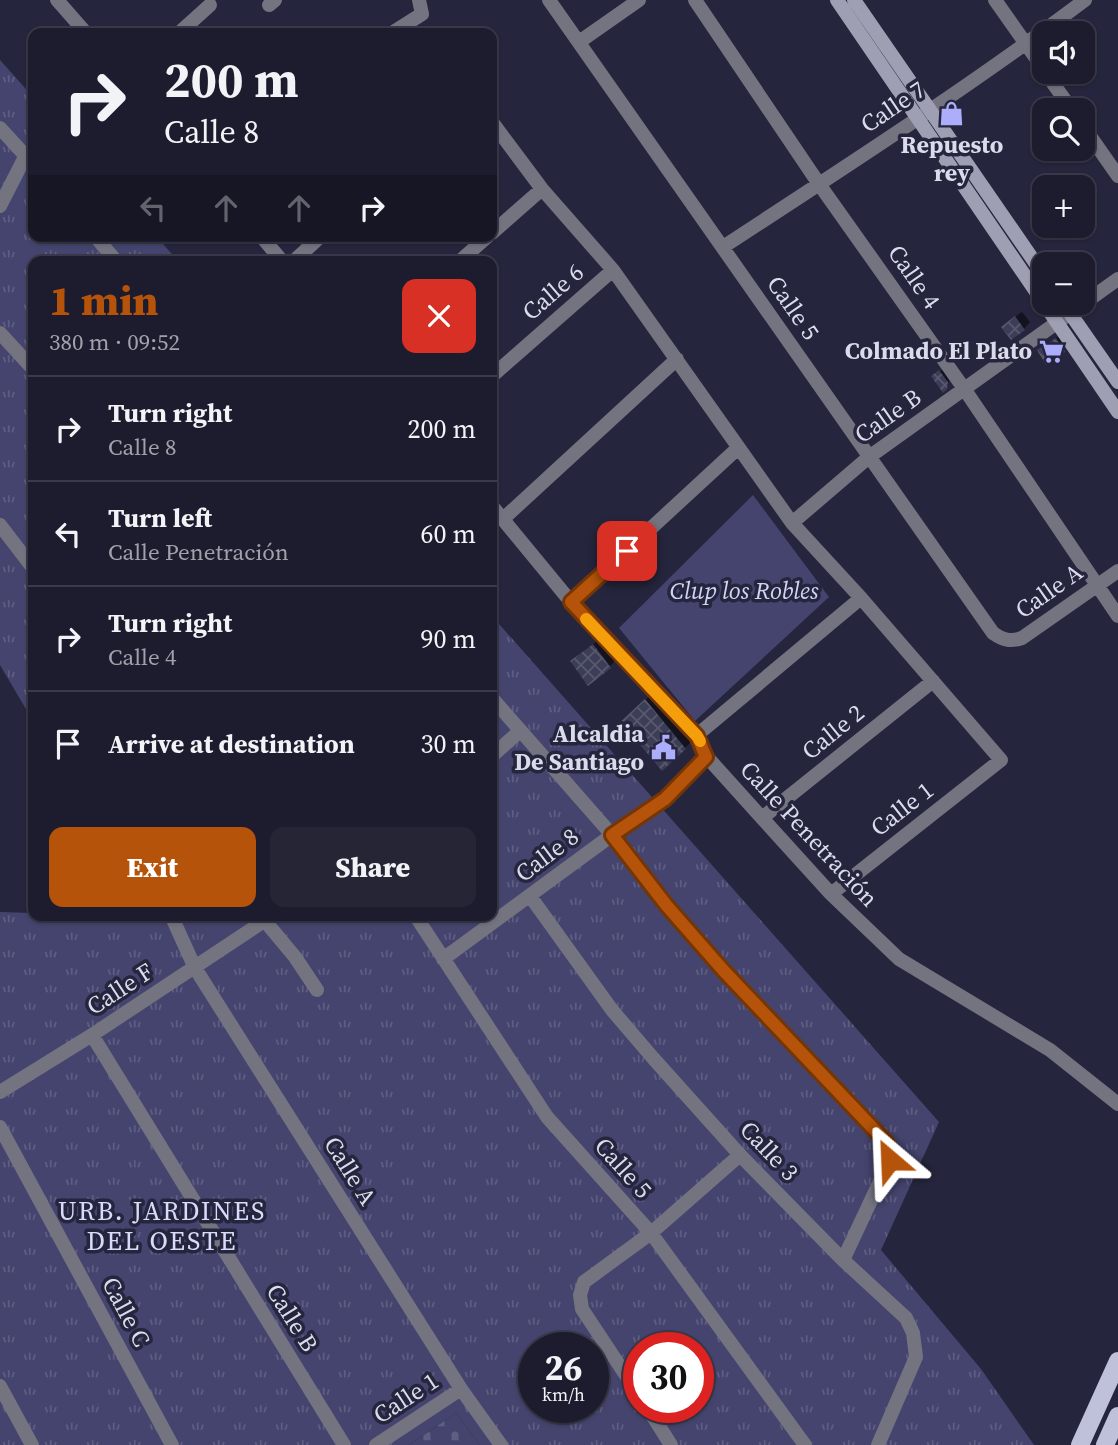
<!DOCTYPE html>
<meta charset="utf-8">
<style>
body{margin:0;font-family:"Source Serif 4",serif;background:#252536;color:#f1f3f6;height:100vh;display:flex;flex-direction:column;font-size:26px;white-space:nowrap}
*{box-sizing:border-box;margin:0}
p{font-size:23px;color:#a0a1aa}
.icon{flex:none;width:38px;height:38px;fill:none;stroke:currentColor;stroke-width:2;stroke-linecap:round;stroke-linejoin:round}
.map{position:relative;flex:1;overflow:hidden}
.sheet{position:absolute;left:28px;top:256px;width:469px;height:665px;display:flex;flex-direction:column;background:#1c1c2e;border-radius:14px;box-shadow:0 2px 5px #0004,0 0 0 2px #3a3a4a}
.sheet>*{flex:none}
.top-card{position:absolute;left:28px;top:28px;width:469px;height:214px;border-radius:14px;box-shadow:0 2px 5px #0004,0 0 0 2px #3a3a4a;background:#1c1c2e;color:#f1f3f6;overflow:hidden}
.fabs{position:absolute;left:1032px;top:21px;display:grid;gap:14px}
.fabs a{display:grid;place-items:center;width:63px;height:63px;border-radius:14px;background:#1c1c2e;box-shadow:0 2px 5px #0004,0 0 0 2px #3a3a4a;font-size:35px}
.speed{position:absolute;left:518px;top:1332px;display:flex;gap:14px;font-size:35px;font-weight:700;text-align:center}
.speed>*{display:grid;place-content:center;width:91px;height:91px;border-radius:50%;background:#1c1c2e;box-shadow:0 2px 5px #0004,0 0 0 2px #3a3a4a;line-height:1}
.speed small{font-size:18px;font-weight:400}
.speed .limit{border:10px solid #d22;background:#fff;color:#111}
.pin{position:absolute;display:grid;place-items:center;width:60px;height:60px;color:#fff;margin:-30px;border-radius:14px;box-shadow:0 4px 10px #0006}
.me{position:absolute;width:77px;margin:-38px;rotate:334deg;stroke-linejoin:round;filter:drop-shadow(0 0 5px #0008)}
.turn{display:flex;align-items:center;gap:24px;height:147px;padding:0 21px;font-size:32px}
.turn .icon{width:91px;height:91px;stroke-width:2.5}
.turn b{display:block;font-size:49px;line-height:60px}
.lanes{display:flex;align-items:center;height:66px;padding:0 21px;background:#0003;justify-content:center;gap:35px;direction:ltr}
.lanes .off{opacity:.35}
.round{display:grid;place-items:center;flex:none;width:74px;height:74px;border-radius:14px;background:#252536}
.overview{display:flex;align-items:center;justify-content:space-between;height:119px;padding:0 21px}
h1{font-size:42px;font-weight:800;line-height:52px;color:#b45309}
.action{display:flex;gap:14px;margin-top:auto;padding:14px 21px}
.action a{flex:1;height:80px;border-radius:14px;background:#b45309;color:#fff;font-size:28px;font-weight:800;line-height:80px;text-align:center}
.action a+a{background:#252536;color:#f1f3f6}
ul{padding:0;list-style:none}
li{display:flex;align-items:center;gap:21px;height:105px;padding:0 21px;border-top:2px solid #3a3a4a}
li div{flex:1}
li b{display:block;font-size:26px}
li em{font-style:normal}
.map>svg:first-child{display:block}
.grass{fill:url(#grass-tufts);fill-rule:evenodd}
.cemetery{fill:url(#cemetery-stones)}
.park{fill:#44446e}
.shadow{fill:#0007}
.building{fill:url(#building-cross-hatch)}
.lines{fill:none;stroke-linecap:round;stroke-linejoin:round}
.street{stroke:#737480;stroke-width:14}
.secondary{stroke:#9e9fb3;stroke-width:14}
.primary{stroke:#bfc0da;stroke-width:18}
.route-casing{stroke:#753606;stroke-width:18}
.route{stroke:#b45309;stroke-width:12}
.slow{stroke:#f59e0b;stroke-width:12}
.labels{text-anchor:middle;stroke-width:7;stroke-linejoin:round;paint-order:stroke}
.street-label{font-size:24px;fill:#dbdceb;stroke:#25253d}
.poi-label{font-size:24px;font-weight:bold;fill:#dbdceb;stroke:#25253d;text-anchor:end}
.park-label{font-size:24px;font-style:italic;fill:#d2d4f5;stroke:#25253d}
.neighbourhood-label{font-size:26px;letter-spacing:2px;fill:#d9dbfa;stroke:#25253d}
</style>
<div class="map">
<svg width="1118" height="1445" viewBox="0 0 1118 1445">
<defs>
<pattern id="grass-tufts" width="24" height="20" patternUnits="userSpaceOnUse" patternTransform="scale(1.75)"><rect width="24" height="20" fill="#44446e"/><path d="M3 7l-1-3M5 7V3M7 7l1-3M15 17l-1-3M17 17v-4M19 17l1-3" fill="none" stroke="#5e5e83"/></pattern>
<pattern id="cemetery-stones" width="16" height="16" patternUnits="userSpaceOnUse" patternTransform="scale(1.75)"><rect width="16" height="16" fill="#44446e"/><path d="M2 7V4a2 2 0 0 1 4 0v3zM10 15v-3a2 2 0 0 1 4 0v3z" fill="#5e5e83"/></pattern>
<pattern id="building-cross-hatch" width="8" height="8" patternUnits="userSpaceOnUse" patternTransform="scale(1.75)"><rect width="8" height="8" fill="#3c3d56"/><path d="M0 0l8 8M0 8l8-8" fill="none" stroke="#58586e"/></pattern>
</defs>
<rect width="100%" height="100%" fill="#25253d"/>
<path class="grass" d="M0,60L33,97V236H156L178,261H33V721L0,665Z
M492,616L939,1122L881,1250L981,1369L1034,1445H480L456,1413L409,1445H0V912L33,913V915H492ZM534,1348H593V1407H534ZM639,1348H698V1407H639Z"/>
<path class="cemetery" d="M456,1413L480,1445H409Z"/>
<path class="park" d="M753,495L829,597L695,721L619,628Z"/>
<path class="shadow" d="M1022,312L1030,322L1024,329L1010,320Z
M1063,333L1070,344L1047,362L1039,350Z
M943,369L950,379L946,388L936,374Z
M600,639L616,660L610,666L578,655Z
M656,690L695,738L685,748L629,715Z"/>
<path class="building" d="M1015,316L1025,330L1011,340L1001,327Z
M1056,338L1065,352L1046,365L1037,350Z
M939,370L948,382L947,389L943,393L931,376Z
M593,644L611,668L588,686L570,661Z
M645,699L686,749L662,771L637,741L634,744L617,725Z"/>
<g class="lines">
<path class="street" d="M57,0L86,33
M549,0L993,633C1003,640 1010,642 1022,638L1118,571
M695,0L819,184L965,390L1118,616
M995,0L1045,71
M269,5L275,0
M179,33L210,5
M392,33L422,14L419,0
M579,42L639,0
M1045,72L1072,110
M492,122L542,189L613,270L792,523L861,598L1001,760L831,894
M1083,126L1118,176
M0,128L33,164
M0,206L26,155
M492,233L542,189
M95,236L116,261
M261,236L282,261
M723,247C845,167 968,88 1085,0
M294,261L321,236
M460,261L488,236
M0,333L33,369
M492,376L613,270
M492,506L571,602L697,735L707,757L762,818L831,894L899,959L1050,1050L1118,1104
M503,519L677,359
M792,523L869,457L1118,279
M0,525L33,568
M571,602L738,448
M492,698L612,835L667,906L723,970L886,1142L891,1151L890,1160L843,1260
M697,735L861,598
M492,756L520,731
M762,818L933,681
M530,896L612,1010L653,1058L740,1155L843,1260L906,1318L913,1333L916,1357L878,1445
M171,915L195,968L461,1389L501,1445
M260,915L295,957L317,990
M415,915L547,1117L651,1233L805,1445
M443,959L612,835L665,799L707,757
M92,1035L344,1445
M0,1092L92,1035L264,921
M0,1127L172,1445
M0,1386L32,1445
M639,1395L582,1309L580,1295L584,1282L651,1233L740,1155
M647,1407L671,1445
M376,1445L461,1389"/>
<path class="secondary" d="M837,0L1118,412
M854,0L1045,277
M1063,303L1118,382"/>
<path class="primary" d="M1080,1445L1118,1361
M1105,1445L1118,1416"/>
</g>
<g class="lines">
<defs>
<path id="route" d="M627,551L571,602L697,736L706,757L665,799L612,835L667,906L723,970L886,1142L891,1152L890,1160"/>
</defs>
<use href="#route" class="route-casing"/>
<use href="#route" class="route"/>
<path class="slow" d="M586,619L697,736L700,741"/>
</g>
<defs>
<symbol id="shop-bare" viewBox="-9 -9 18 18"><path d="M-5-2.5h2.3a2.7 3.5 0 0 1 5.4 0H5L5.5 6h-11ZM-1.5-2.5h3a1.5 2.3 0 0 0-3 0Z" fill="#adaefb" stroke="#25253d" stroke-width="2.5" paint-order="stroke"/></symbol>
<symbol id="supermarket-bare" viewBox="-9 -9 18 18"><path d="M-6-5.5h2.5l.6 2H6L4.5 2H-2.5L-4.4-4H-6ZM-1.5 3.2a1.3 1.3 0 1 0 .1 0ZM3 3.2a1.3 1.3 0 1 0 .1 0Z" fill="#adaefb" stroke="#25253d" stroke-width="2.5" paint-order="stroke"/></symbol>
<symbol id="civic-bare" viewBox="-9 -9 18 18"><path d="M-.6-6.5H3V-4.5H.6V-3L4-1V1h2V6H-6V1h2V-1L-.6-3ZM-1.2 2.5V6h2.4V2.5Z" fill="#adaefb" stroke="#25253d" stroke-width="2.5" paint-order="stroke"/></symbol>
</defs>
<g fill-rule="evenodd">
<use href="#shop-bare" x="934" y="96" width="35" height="35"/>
<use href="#supermarket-bare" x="1034" y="334" width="35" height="35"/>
<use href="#civic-bare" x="646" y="730" width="35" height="35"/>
</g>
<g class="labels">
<g class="street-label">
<text transform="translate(893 107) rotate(-34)" y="8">Calle 7</text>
<text transform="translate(914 277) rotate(55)" y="8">Calle 4</text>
<text transform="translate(553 292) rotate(-41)" y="8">Calle 6</text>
<text transform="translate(793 308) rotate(55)" y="8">Calle 5</text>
<text transform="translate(888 416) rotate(-35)" y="8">Calle B</text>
<text transform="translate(1049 591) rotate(-35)" y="8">Calle A</text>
<text transform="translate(833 732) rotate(-39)" y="8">Calle 2</text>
<text transform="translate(902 809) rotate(-38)" y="8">Calle 1</text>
<text transform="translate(809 834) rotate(47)" y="8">Calle Penetración</text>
<text transform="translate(547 855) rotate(-37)" y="8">Calle 8</text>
<text transform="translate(120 989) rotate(-33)" y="8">Calle F</text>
<text transform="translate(769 1151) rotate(46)" y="8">Calle 3</text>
<text transform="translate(623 1168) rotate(48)" y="8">Calle 5</text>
<text transform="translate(350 1171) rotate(58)" y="8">Calle A</text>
<text transform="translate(126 1312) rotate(62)" y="8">Calle C</text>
<text transform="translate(292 1318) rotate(58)" y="8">Calle B</text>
<text transform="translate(406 1398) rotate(-33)" y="8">Calle 1</text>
</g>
<g class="poi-label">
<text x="952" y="153" text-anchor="middle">Repuesto<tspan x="952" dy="28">rey</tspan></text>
<text x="1032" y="359">Colmado El Plato</text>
<text x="644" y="742">Alcaldia<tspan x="644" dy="28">De Santiago</tspan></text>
</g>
<g class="park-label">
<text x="744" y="599">Clup los Robles</text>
</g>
<g class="neighbourhood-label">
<text x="162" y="1220">URB. JARDINES<tspan x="162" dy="30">DEL OESTE</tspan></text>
</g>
</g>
</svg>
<div class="fabs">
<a><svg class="icon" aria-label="sound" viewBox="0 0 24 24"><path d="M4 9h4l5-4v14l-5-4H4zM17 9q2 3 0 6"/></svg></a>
<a><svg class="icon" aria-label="search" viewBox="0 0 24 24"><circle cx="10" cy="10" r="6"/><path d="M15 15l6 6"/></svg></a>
<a>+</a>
<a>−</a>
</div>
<div class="speed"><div>26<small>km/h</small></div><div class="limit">30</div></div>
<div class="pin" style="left:627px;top:551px;background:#d93025"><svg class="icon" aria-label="arrive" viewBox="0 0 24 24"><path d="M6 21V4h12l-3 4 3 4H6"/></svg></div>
<svg class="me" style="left:890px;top:1160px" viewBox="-20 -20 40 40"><path d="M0-17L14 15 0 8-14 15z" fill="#b45309" stroke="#fff" stroke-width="4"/></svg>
<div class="top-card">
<div class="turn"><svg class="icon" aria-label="right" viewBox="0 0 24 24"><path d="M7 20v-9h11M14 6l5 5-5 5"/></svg><div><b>200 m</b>Calle 8</div></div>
<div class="lanes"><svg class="icon off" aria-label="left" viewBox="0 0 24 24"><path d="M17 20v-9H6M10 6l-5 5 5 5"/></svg><svg class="icon off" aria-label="ahead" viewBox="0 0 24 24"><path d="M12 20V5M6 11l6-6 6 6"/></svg><svg class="icon off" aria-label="ahead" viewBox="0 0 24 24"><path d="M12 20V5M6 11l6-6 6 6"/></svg><svg class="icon" aria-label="right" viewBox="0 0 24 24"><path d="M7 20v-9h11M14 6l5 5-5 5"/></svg></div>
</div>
<section class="sheet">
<div class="overview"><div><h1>1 min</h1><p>380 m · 09:52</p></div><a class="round" style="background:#d93025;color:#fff"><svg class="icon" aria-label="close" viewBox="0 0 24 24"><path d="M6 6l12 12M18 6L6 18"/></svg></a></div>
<ul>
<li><svg class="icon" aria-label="right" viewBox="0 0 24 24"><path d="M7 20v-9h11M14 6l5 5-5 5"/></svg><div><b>Turn right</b><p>Calle 8</p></div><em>200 m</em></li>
<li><svg class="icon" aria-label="left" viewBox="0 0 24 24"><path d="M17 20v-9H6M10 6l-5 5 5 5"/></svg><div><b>Turn left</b><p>Calle Penetración</p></div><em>60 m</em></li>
<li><svg class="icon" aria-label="right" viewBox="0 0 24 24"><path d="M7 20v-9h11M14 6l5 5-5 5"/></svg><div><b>Turn right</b><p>Calle 4</p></div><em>90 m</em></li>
<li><svg class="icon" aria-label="arrive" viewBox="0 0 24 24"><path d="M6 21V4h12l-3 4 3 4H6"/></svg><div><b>Arrive at destination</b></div><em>30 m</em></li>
</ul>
<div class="action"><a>Exit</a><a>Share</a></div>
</section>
</div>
